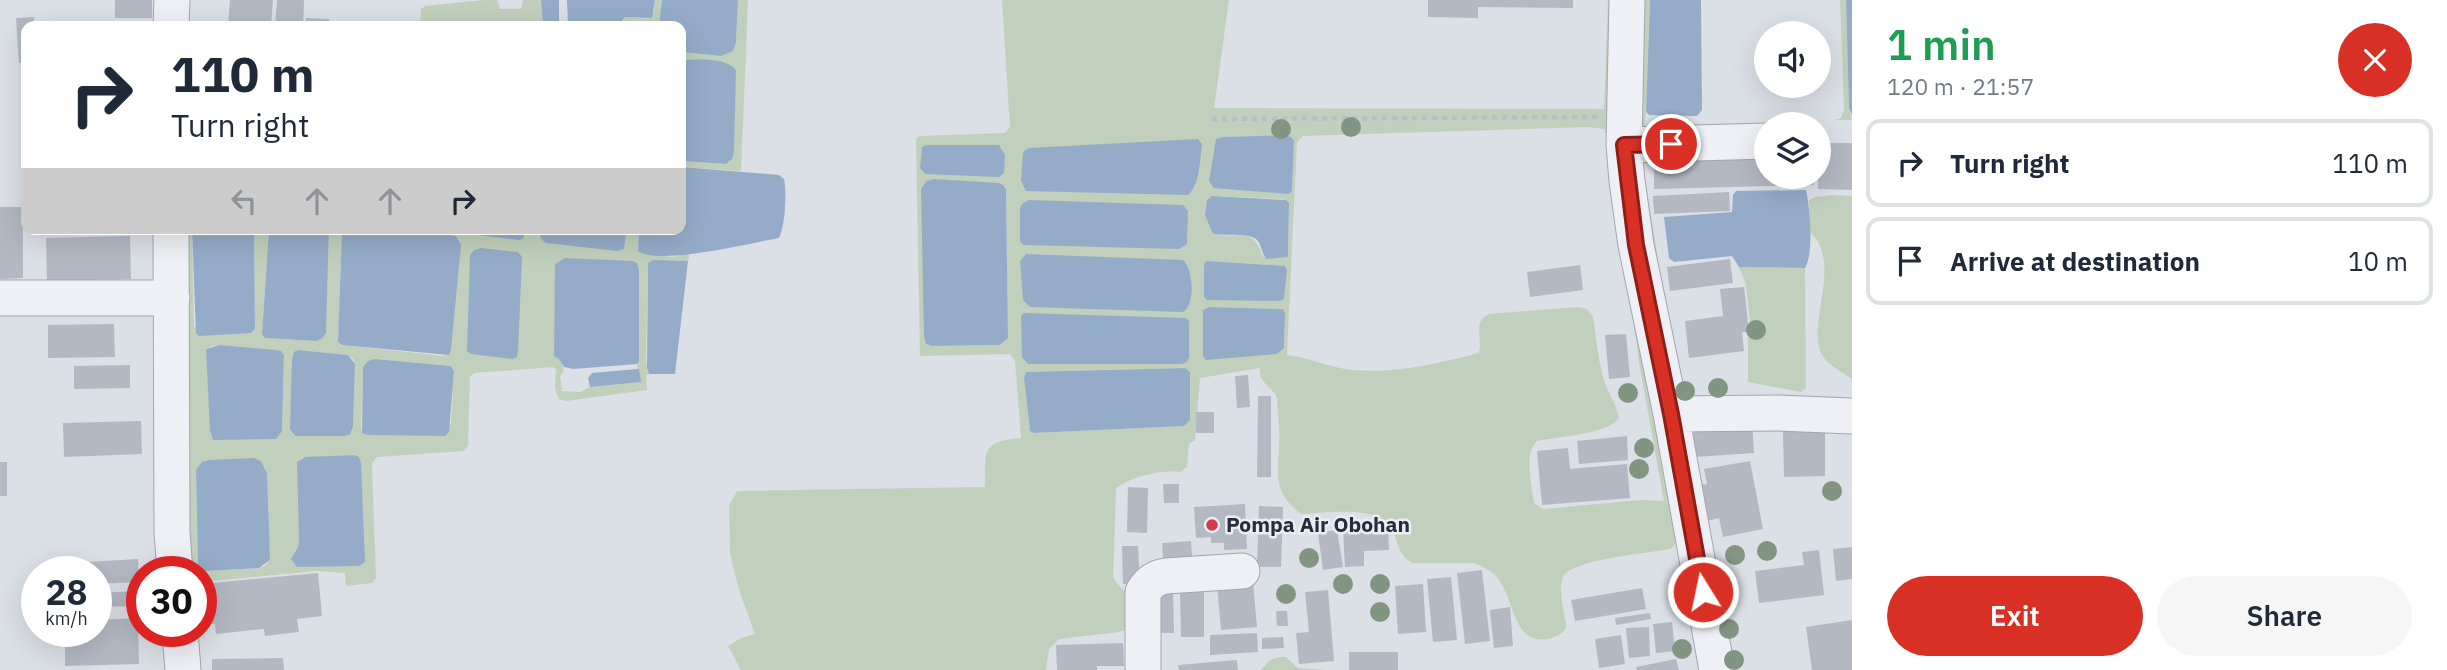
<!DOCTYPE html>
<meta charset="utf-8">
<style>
body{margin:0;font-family:"IBM Plex Sans",sans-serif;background:#f6f6f7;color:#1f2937;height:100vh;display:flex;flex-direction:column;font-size:26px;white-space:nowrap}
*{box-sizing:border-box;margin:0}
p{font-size:23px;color:#747a83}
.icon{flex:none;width:38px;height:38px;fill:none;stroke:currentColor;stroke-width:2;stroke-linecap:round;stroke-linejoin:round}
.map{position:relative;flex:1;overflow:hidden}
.drawer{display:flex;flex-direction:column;background:#fff;width:595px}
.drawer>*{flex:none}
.hud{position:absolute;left:21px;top:21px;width:665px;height:214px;border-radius:14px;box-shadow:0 7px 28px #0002;background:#fff;color:#1f2937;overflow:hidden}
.buttons{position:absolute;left:1754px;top:21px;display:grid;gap:14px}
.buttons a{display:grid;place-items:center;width:77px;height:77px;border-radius:50%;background:#fff;box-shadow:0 7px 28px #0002;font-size:35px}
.speed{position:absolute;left:21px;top:556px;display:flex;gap:14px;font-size:35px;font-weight:700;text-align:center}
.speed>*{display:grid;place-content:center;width:91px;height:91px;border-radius:50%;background:#fff;box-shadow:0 7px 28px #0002;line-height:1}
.speed small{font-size:18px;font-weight:400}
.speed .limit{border:10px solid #d22;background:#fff;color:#111}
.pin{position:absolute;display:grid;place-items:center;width:60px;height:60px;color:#fff;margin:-30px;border:4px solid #fff;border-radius:50%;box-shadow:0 2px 7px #0007}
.me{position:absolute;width:77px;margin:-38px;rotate:350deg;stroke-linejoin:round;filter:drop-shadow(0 0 5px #0008)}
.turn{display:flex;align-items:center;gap:24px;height:147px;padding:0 35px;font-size:32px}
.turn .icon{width:91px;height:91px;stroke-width:2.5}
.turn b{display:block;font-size:49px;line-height:60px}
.lanes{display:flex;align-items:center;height:66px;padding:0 35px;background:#0003;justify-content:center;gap:35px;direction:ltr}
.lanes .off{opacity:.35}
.round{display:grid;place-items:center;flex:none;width:74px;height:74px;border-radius:37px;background:#f6f6f7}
.overview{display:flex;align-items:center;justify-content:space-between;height:119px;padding:0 35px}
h1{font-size:42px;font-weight:600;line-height:52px;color:#1e9e55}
.primary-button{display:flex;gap:14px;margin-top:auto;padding:14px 35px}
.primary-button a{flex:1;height:80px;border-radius:42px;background:#d93025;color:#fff;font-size:28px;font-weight:600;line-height:80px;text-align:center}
.primary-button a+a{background:#f6f6f7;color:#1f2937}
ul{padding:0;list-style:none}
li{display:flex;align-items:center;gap:21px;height:88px;margin:0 14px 10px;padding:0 21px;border:4px solid #e0e1e3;border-radius:14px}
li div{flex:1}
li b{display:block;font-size:26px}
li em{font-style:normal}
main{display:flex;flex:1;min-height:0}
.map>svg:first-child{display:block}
.green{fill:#c1d0bc;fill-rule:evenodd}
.water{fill:#95acc8}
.building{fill:#b3b8c3}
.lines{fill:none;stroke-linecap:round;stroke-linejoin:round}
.minor-casing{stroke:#a1a6b0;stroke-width:37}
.path{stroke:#babdc5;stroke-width:4.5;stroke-dasharray:5 5;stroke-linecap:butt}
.minor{stroke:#eef0f5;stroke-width:35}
.tree{fill:#829583}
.route-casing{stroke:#8d1f18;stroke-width:18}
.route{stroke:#d93025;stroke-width:12}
.poi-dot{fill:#d03b4f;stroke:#eaeef4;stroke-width:2.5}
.labels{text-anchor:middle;stroke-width:5;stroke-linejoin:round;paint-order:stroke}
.poi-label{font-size:21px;font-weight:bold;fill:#252d3c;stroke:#eaeef4;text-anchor:start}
</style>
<main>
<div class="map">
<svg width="1852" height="670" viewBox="0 0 1852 670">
<rect width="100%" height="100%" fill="#dbdfe6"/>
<path class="green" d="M483,0H497L500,9H521L523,0H541L543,26H420L421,9L425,6Z
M655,0H662L659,26H622L625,17L648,19L654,12Z
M738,0H748L741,171L681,167V161L726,164L732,159L736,70L723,62L681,60V52L721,56L736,42Z
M1002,0H1229L1214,108L1604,109L1608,0H1650L1646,112L1642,159L1670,334L1694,541L1675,544L1671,549C1651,553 1571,559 1563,577C1558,587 1564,615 1567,626C1561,640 1535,645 1524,632C1505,608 1512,574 1473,563H1413C1397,556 1399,541 1391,527C1377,505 1324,513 1301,514C1271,490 1279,476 1279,443C1280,428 1278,413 1277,398C1271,385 1258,383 1260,368L1200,378L1195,440L1189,444L1187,467L1180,472C1159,470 1134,476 1116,488L1113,577L1118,585L1131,596L1128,629L1119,632L1059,639L1049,649L1046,670H741L728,646L741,638L755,634L739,590L730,554L729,506L737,491L985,487C986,453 979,441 1021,438L1015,361L1010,354L920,356L916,138L920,136L1004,133L1010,127ZM1588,127L1604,129L1608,139L1640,368L1664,501L1642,500L1543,509L1534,503C1532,486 1523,453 1537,441C1556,437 1609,434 1619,418C1616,403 1607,392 1603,377C1598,358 1596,337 1593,317L1587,309L1578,307L1489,314C1472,322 1483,338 1479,353C1435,364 1392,375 1345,369C1325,366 1307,357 1287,355L1297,142L1303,136ZM1284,135L1294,142L1292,191L1289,194L1216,139L1222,137ZM934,179L1003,185L1006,189L1008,338L1000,345L932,346L926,344L923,184ZM1213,196L1282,199L1289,203L1288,257H1263C1253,225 1240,240 1213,234L1206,215L1207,200ZM1209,307L1283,309L1285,313L1284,348L1203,356V310ZM1185,368L1189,372L1184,426L1034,433L1030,430L1024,378L1026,372Z
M1840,0H1846L1849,108L1852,120H1835L1841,118L1844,110Z
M1834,195L1852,196V379C1842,372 1829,366 1822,355C1805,326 1844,263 1810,232L1809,200L1815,197Z
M183,229H192L194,327L255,329L254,229H269L262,334L265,338L316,341L322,339L326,333L329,229H342L338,342L342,345L444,356L456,236L417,229H477L479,235H525L526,229H539V234L625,241L627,229H639L638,250L672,257L690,253L688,261L653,260L648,263L646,360L649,374L646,375L647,390L566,401L559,399L555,388L556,370L553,367L475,373L470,376L468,446L463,451L377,457L372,463L376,578L372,583L346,586L345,573L316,571L201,582V572H188ZM639,270V362L637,364L640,382L590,387L580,392L562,391L560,376C566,370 563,365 559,359ZM220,345L281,351L284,355L282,431L211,436L206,349L211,346ZM298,350L347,355L353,359L355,364L353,427L345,436H295L293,434ZM375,359L451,366L454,371L451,424L363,433L361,428L363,367ZM354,455L291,559L298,547L299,538L301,458ZM265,466L270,560L266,565L259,568L205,571L198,566V562L196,471Z
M1739,267L1805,268L1806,388L1801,392L1748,382V339L1751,332L1746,284Z
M1278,657H1286L1298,668L1326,670H1260L1270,660Z"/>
<path class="water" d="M541,0H559V26H543Z
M567,0H655L652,18L625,17L622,21V26H568Z
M662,0H738L736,42L733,51L721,56L681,52V26H659Z
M1650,0H1701L1702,110L1697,116L1649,115L1646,112Z
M1846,0H1852V115L1849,108Z
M681,60C697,60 724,56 736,70L734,152L732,159L726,164L681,161Z
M1284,135L1291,137L1294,141L1292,191L1289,194L1214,188L1209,181L1216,139L1222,137Z
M1198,139L1202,144C1200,159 1200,185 1188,195L1026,191L1021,181L1023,154L1024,151L1029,148Z
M927,145H999L1005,155L1004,173L999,177L925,174L920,168L922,147Z
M681,167L779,175L784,179C787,191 785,227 779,238C751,243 658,266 638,251L639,229H681Z
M934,179L999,183L1003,185L1006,189L1008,338L1000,345L932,346L926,344L924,337L921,189L926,181Z
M1806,190C1810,207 1814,254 1805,268L1739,267L1732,256L1674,262L1669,258L1664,217L1732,212L1733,195L1736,191Z
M1212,196L1286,200L1289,203L1288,257L1267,259C1261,254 1262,244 1256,239C1249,233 1223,236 1213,234L1205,215L1207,200Z
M1029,200L1183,205L1188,211L1187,244L1179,249L1023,245L1020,241V208L1022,204Z
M192,229H254L255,329L251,333L199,336L196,333Z
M269,229H329L326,333L322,339L316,341L265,338L262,334Z
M342,229H417L456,236L461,245L451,350L449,355L342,345L338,342Z
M477,229H526L523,239L519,240L479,235Z
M539,229H627L624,249L617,251L546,243L541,239Z
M481,248L518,252L522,257L518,352L517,357L512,359L471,354L467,351L470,255L474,250Z
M1026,254L1183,260C1193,268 1196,305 1183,312L1030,307L1023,300L1020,261Z
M565,258L633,261L637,263L639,270V362L637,364L573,369L564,367L559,359L554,356L555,264Z
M653,260L688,261L675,374H649L647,367L648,263Z
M1206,261L1285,266L1287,270L1284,299L1280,301L1207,300L1204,297V265Z
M1209,307L1283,309L1285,313L1284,348L1277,354L1206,360L1203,356V310Z
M1024,313L1186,318L1189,321V357L1187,362L1182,364H1028L1022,357L1021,316Z
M220,345L276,350L281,351L284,355L282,431L276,439L213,440L210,431L206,349Z
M298,350L348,355L355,364L353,427L350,434L345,436H295L290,429L292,359L294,352Z
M375,359L451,366L454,371L449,432L445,436L368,435L362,433L363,367L368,361Z
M1185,368L1190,372V420L1184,426L1034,433L1030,431L1024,378L1026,372Z
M637,369H639L641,382L590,387L588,378L592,373Z
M354,455L359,457L361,463L365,562L359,566L297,567L291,559L298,547L299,538L297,462L305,457Z
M254,458L261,461L267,473L270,560L259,568L205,571L198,566V562L196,470L202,462L209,460Z"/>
<path class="building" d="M115,0H152V18H115Z
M230,0H273L271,26H228Z
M277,0H304L303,26H275Z
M1428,0H1573V8L1478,7V18L1428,17Z
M34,17V26H26V63H19L16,18Z
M306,18L329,19L328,26H306Z
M1818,143H1852V190L1818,189Z
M1766,153V177H1814V185L1654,189V155Z
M1729,192L1730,211L1654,214L1653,196Z
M0,207H23V278L0,279Z
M130,236L131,279L47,281L46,238Z
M1730,259L1733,283L1670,291L1667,267Z
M1580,265L1583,290L1530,297L1527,272Z
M1744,287L1749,332H1742L1744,351L1689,358L1685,321L1723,316L1720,289Z
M114,324L115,357L48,358V325Z
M1626,334L1630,377L1609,379L1605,335Z
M130,365V388L74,389V366Z
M1248,375L1250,407L1237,408L1235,376Z
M1258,396H1271V477H1257Z
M1196,412H1214V433H1196Z
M1752,420L1754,453L1695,457L1693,424Z
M141,421L142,454L64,457L63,423Z
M1825,429V476L1784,477L1783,430Z
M1627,436L1628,460L1579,464L1577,441Z
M1568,448L1570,469L1627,464L1630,498L1542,505L1537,451Z
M1750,461L1763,529L1723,537L1719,518L1707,521L1697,485L1707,484L1704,469Z
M0,462H7V496H0Z
M1163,484H1179V503H1164Z
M1128,487L1148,488L1147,533L1127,532Z
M1245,504L1247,549L1224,550V543H1211V537L1196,538L1194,507Z
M1259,506L1283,507L1281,567H1257Z
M1388,526L1389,550L1364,551V566L1345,567L1343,529Z
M1337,530L1343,567L1323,570L1318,533Z
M1191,541L1192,556L1163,558L1162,543Z
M1122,546H1138L1140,584H1123Z
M1852,547V579L1836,581L1833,549Z
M1819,550L1824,595L1759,603L1755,571L1804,565L1802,552Z
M138,559L139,582L96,584V572H88V562Z
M1482,570L1490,641L1465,644L1457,573Z
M318,573L322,616L297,619L299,632L265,636L264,629L216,634L215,624L201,625V584Z
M1451,577L1457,640L1433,642L1427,579Z
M1253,582L1257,627L1221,630L1217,585Z
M1423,584L1426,632L1398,634L1395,586Z
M1642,588L1646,609L1575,621L1571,600Z
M1180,590H1204V637H1181Z
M1328,590L1334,661L1299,664L1296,633L1309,632L1305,592Z
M138,591L139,606L96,607V593Z
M1152,592H1173L1174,633H1152Z
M1510,607L1513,646L1494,648L1490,610Z
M1276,611H1287L1288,626H1277Z
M1650,613L1651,619L1616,625L1615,618Z
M138,618L139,664L65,666V632H96V620Z
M1852,620V670H1812L1806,627Z
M1672,622L1675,651L1656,653L1653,624Z
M1649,627L1650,656L1629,658L1626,628Z
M1257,633L1258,652L1210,655V635Z
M1621,635L1625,664L1599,668L1595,639Z
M1283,637L1284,648L1262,649V638Z
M1123,643L1124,666H1097V670H1057L1056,645Z
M1349,652H1398V670H1349Z
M283,658L284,670H212V659Z
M1676,659L1679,670H1637L1636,667Z
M1237,660L1238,670H1179L1178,665Z"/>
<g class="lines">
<defs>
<path id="minor" d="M1627,0L1624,145L1627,181L1636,245L1671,414L1717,670
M171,26L172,0
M1624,145L1766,141
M171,229L172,532L175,572
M0,298H172
M1671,414L1778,413L1852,416
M180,632L183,670
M1143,670V592C1149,582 1155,578 1166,576L1242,571"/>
</defs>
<use href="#minor" class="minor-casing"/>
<path class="path" d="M1212,119L1597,117"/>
<use href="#minor" class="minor"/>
</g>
<g class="tree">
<circle cx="1351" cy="127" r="10"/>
<circle cx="1281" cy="129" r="10"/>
<circle cx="1756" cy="330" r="10"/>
<circle cx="1718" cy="388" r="10"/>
<circle cx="1685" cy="391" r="10"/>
<circle cx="1628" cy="393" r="10"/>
<circle cx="1644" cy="448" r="10"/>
<circle cx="1639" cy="469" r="10"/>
<circle cx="1832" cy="491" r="10"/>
<circle cx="1767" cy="551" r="10"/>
<circle cx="1735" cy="555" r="10"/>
<circle cx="1309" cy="558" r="10"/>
<circle cx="1343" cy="584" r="10"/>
<circle cx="1380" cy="584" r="10"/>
<circle cx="1286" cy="594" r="10"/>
<circle cx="1380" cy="612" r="10"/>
<circle cx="1729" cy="629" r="10"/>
<circle cx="1682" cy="649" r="10"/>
<circle cx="1734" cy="660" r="10"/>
</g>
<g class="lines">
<defs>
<path id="route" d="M1671,144L1624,145L1636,245L1671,414L1703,592"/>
</defs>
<use href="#route" class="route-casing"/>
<use href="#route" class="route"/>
</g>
<circle class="poi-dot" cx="1212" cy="525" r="7"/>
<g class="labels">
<g class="poi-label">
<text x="1226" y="532">Pompa Air Obohan</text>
</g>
</g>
</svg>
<div class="buttons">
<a><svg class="icon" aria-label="sound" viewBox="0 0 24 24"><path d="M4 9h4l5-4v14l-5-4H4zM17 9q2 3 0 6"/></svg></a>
<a><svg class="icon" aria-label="layers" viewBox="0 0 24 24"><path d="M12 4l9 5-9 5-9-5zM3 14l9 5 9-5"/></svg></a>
</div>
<div class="speed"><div>28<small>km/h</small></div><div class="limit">30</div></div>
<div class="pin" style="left:1671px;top:144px;background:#d93025"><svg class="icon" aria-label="arrive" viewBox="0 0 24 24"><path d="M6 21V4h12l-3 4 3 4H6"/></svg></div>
<svg class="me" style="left:1703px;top:592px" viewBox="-20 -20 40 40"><circle r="17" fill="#d93025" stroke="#fff" stroke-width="3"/><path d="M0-11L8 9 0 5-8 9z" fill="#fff"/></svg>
<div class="hud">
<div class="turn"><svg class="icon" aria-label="right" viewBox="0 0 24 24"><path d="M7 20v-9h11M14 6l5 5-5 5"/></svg><div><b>110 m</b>Turn right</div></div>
<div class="lanes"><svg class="icon off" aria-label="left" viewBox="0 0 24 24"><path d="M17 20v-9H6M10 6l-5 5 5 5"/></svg><svg class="icon off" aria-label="ahead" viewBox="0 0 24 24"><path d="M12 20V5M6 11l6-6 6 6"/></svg><svg class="icon off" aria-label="ahead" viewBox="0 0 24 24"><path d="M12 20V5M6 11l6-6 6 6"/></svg><svg class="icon" aria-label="right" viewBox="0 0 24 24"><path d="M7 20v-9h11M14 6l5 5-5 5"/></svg></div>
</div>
</div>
<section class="drawer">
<div class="overview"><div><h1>1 min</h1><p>120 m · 21:57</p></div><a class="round" style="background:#d93025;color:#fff"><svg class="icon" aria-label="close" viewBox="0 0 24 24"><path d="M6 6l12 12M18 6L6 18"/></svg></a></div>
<ul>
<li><svg class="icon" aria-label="right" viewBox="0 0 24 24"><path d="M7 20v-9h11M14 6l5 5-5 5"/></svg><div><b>Turn right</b></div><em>110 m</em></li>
<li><svg class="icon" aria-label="arrive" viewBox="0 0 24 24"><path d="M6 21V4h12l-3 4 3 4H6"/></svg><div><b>Arrive at destination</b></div><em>10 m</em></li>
</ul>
<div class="primary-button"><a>Exit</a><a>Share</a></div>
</section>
</main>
